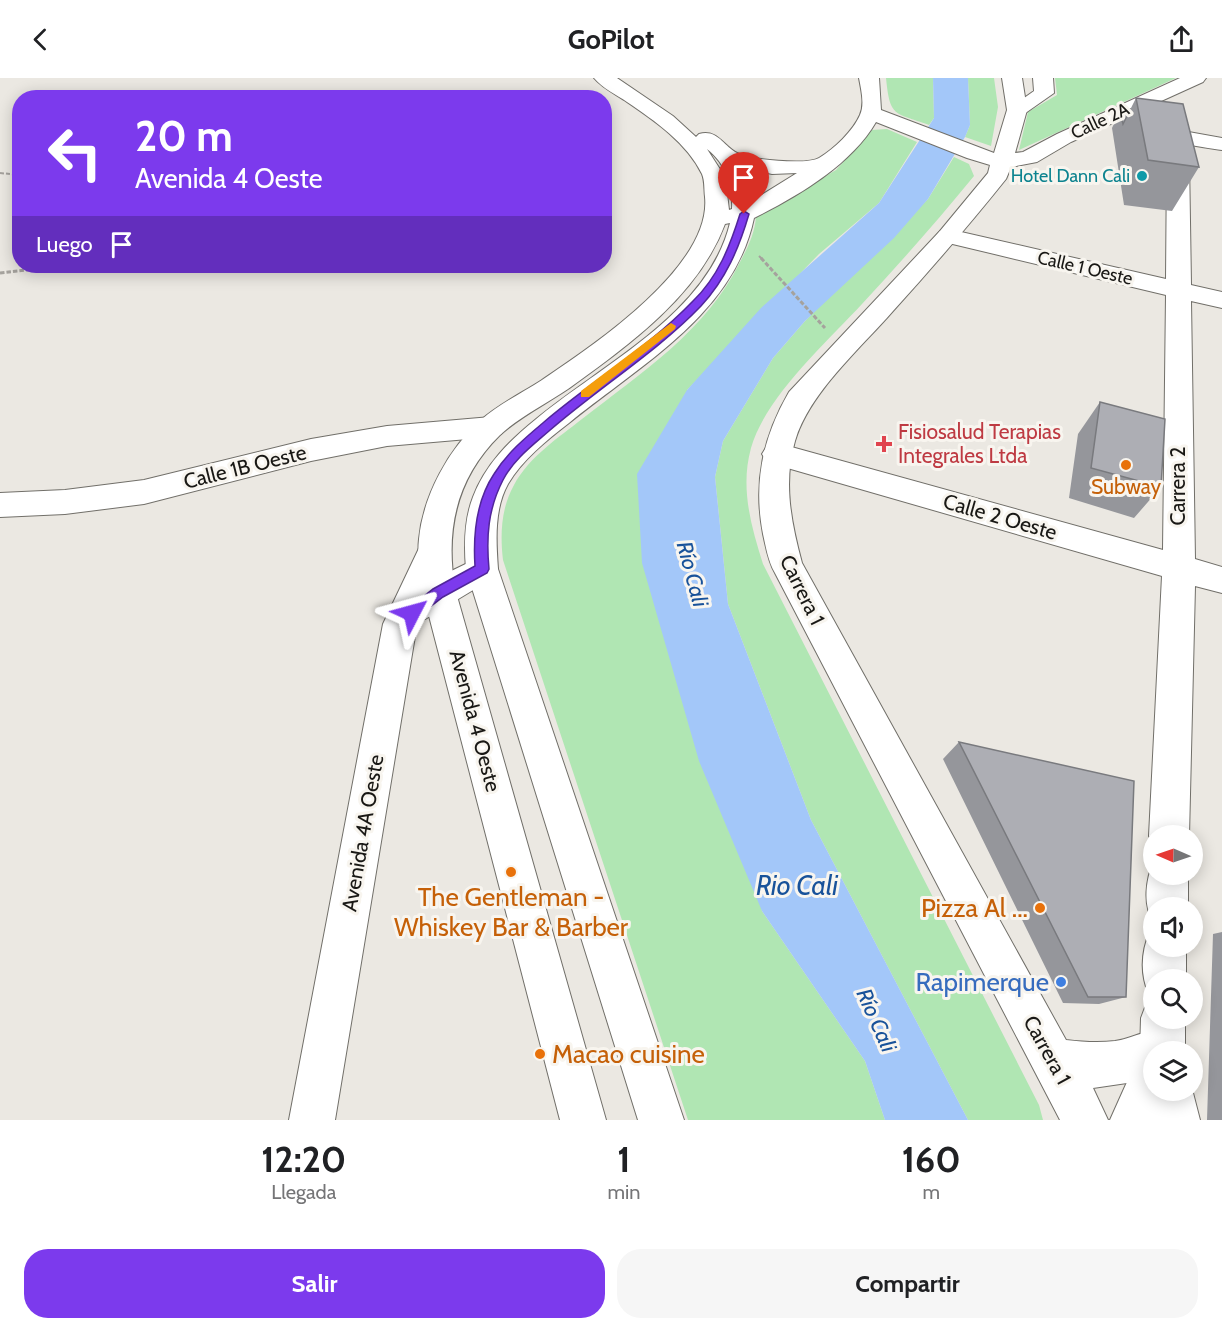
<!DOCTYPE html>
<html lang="es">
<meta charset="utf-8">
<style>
body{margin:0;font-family:Cabin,sans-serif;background:#f6f6f6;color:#202124;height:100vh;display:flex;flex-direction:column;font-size:22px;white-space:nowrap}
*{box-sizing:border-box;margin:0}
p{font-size:20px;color:#757577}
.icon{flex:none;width:33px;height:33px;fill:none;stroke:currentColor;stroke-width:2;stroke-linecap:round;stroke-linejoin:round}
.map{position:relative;height:1042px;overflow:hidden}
.sheet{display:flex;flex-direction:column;background:#fff;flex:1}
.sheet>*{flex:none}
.banner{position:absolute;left:12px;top:12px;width:600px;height:183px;border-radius:24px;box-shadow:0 3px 15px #0003;background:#7c3aed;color:#fff;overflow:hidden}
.needle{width:39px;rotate:272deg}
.controls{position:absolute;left:1143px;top:747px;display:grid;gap:12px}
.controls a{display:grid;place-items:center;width:60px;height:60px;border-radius:50%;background:#fff;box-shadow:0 3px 15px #0003;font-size:30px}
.pin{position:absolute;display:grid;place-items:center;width:51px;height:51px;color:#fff;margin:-62px -26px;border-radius:50% 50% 50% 0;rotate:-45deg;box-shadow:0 0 6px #0007}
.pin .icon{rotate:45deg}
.me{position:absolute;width:66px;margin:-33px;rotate:51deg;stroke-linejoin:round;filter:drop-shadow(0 0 4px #0008)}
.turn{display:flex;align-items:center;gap:21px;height:126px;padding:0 24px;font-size:27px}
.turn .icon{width:78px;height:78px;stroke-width:2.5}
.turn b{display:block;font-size:42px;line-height:51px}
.then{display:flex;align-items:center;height:57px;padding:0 24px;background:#0003;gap:12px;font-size:22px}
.eta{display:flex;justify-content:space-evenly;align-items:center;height:102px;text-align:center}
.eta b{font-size:36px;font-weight:700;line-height:42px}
.action{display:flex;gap:12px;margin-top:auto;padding:12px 24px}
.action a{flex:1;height:69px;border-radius:24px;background:#7c3aed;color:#fff;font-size:24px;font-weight:700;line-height:69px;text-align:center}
.action a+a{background:#f6f6f6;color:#202124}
header{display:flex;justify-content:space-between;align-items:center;height:78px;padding:0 24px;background:#fff;font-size:27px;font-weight:700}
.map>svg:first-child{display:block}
.green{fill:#b0e6b3}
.water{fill:#a3c7f9}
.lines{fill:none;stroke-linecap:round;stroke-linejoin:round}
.minor-casing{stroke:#716f69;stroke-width:2}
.major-casing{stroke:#716f69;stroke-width:2}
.path-far1{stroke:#a5a29d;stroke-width:2;stroke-dasharray:4 2;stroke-linecap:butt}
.path{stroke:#a5a29d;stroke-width:3;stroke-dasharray:4.5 2;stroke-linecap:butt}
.minor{fill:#fff;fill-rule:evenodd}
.major{fill:#fff;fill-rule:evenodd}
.wall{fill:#95969b}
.building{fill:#adaeb4;stroke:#797a7e;stroke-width:1.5}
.route{fill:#7c3aed;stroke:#51269a;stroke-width:1.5}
.slow{fill:#f59e0b}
.culture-dot{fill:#0f9aa8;stroke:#f8f5ef;stroke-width:2}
.health-dot{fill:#e0444e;stroke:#f8f5ef;stroke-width:2}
.food-dot{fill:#e8710a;stroke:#f8f5ef;stroke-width:2}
.shop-dot{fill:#3f7fe0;stroke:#f8f5ef;stroke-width:2}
.labels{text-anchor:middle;stroke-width:6;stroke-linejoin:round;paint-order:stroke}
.far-street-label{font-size:18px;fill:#191815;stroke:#f8f5ef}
.far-culture-label{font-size:18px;fill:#0d838f;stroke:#f8f5ef;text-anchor:end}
.health-label{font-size:21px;fill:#be3a42;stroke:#f8f5ef;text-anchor:start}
.street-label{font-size:21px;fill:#191815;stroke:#f8f5ef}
.food-label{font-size:21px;fill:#c56008;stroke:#f8f5ef}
.water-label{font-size:22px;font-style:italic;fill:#18529a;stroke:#f8f5ef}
.near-food-label{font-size:26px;fill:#c56008;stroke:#f8f5ef}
.near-shop-label{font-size:26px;fill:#366cbe;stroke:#f8f5ef;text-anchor:end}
.near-water-label{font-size:27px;font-style:italic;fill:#18529a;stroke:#f8f5ef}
</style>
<header><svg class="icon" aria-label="back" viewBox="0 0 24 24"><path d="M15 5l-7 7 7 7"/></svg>GoPilot<svg class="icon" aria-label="share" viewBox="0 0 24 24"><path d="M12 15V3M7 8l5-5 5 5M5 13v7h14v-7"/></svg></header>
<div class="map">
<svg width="1222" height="1042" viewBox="0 0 1222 1042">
<rect width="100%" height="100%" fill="#ebe8e2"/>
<path class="green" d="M886,0H933L934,40L929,47C894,34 890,40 886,0Z
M968,0H994L998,29L991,68L965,59L970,47Z
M1055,0H1176L1019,72L1028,34L1057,17Z
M887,51L917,64L879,125L819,176L687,312L762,833L865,983L885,1042H688L503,482C500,457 501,430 514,407C529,379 558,360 582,341C641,295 706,253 740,184C748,169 755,155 756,138L836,92L872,52Z
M954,79L969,86L974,98C938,142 901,184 862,226C826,265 766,318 751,370C740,410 751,448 763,486L1039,1027L1043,1042H968L811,742L728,526L715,399L723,363L773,280L805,243L928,121Z"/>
<path class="water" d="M933,0H968L970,47L965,59L928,121L894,160L805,243L773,280L723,363L715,399L728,526L811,742L968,1042H885L865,983L762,833L699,683L642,485L637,396L687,312L761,230L879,125L934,40Z"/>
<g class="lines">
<defs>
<path id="minor" d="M1033,0H1053L1054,15L1024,36H1010L1007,32L1034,13Z
M1149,40L1183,53L1222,60V72C1202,69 1151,63 1139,46L1142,42Z
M1178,74L1186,75L1189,80L1191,207L1222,214V230L1191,223L1195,481L1222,489V515L1195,508L1189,758H1154V768L1149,758L1162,498L777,387L767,384L762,376L767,368L777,365L1163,472L1166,217L940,163L936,158L940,153L948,151L1166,201L1167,80L1170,75Z
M491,339L501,342L505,349L501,356L491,359L387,368L311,383L144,426L65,436L0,439V415L65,412L144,402L311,361L387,348Z
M432,462L443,466L448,475L437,500L482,478L493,482L498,491L493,500L417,546L335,1042H289L383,546L421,466Z
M1154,782V796H1188V830H1154V845C1142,827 1146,801 1154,782Z
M1154,852V868H1186V902H1154V919L1149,917C1140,896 1141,874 1150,853Z
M1154,922V940H1185V974H1154V1012L1192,1011L1200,1042H1110L1140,975L1141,940L1147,924Z"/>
<path id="major" d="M594,0H617L673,38L696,59L699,56C718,51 723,68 737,75C750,82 807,87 819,80C834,71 853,53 860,37C865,26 861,11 859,0H879L881,32L994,75L1007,32L1002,0H1022L1027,32L1015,75L1023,74L1057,56L1180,0H1206L1203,4L1071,64L1037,84L1011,89L1006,101C970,146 932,190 893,233C860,271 809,315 795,363C783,404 791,444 802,485L1066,962C1083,964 1099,965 1115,963C1139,959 1145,948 1170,958L1176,974H1154V997L1127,1005L1093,1010L1108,1042H1060L775,495C768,483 766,469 763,456C753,404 763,359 789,314L940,153L988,95L990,87L967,80L876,44C851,87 798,118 754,140C734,236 640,287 569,345C547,362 522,382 508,406C494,431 496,463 498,491L684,1042H638L466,491C464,467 464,442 473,419C485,387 509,363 535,342C602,286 708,236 730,145L725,146C698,218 629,267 568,311C546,326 519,339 500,357C456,400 445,452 455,511L606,1042H560L422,511C420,494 417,478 419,461C423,418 449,370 481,342C499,326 522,315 542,302C594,267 712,188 705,119C704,111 705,103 702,96C687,65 655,43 627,24C617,17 602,10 594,0ZM707,71C727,87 733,107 732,131L729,132L725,99ZM746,90L772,96L797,95L755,121L750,99Z"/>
</defs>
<use href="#minor" class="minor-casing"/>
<use href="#major" class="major-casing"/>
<path class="path-far1" d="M0,95L20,97
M759,178L762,181"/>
<path class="path" d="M761,180L825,250
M0,195L63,188"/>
<use href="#minor" class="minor"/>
<use href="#major" class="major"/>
</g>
<path class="wall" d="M1136,20L1199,89L1172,133L1124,127L1112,50L1120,33H1128L1130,30H1131Z
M1100,324L1161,409L1134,440L1069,420L1078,356Z
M959,664L1126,919L1099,926L1063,925L943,681Z
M1222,854V1042H1207L1213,856Z"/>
<path class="building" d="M1136,20L1183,26L1199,89L1148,82Z
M1120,33L1129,34L1123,46Z
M1100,324L1165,341L1161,409L1091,390Z
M959,664L1134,703L1126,919H1088Z"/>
<path class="route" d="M744,133L749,136C739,170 726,201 701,228C658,273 597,311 549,353C533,367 513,382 503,402C488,431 486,459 489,491L487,495L443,519L417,539H408L406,535L408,531L433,511L475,488C473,457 476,423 494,396C507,375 525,360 544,344C592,303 649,269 693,223C718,199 730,168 740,136Z"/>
<path class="slow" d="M671,245L676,248L675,251L589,319H581V313Z"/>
<circle class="culture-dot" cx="1142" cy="98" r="6"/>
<path class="health-dot" d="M881 357h6v6h6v6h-6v6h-6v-6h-6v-6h6z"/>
<g class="food-dot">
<circle cx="1126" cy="387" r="6"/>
<circle cx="511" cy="794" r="6"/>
<circle cx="1040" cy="830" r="6"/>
<circle cx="540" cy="976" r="6"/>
</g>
<circle class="shop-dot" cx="1061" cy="904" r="6"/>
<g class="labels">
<g class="far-street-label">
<text transform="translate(1100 43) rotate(-25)" y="6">Calle 2A</text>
<text transform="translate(1085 190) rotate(13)" y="6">Calle 1 Oeste</text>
</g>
<g class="far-culture-label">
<text x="1130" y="104">Hotel Dann Cali</text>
</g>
<g class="health-label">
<text x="898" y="361">Fisiosalud Terapias<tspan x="898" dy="24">Integrales Ltda</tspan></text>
</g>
<g class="street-label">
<text transform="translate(245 389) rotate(-14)" y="7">Calle 1B Oeste</text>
<text transform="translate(1178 408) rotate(-90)" y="7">Carrera 2</text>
<text transform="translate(1000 439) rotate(16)" y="7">Calle 2 Oeste</text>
<text transform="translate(802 512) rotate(64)" y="7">Carrera 1</text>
<text transform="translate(475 643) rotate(75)" y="7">Avenida 4 Oeste</text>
<text transform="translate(363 755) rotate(-80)" y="7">Avenida 4A Oeste</text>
<text transform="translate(1047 972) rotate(61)" y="7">Carrera 1</text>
</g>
<g class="food-label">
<text x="1126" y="416">Subway</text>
</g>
<g class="water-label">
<text transform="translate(693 496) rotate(75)" y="8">Río Cali</text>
<text transform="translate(877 942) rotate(66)" y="8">Río Cali</text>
</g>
<g class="near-food-label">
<text x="511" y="828">The Gentleman -<tspan x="511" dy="30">Whiskey Bar &amp; Barber</tspan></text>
<text x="1028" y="839" text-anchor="end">Pizza Al ...</text>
<text x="552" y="985" text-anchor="start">Macao cuisine</text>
</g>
<g class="near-shop-label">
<text x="1049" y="913">Rapimerque</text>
</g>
<g class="near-water-label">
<text x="797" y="817">Rio Cali</text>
</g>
</g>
</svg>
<div class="controls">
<a><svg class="needle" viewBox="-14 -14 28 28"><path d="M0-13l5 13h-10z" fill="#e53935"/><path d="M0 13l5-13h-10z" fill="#757577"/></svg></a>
<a><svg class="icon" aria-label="sound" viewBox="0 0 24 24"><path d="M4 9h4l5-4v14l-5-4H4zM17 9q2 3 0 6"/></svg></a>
<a><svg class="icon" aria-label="search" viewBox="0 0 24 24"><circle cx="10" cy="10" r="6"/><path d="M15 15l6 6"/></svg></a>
<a><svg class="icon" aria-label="layers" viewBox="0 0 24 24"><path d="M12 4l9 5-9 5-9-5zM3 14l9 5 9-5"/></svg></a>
</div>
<div class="pin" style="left:744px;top:136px;background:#d93025"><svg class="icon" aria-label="arrive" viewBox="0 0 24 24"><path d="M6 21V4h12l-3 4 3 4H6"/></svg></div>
<svg class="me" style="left:412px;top:535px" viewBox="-20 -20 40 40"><path d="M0-17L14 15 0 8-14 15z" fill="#7c3aed" stroke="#fff" stroke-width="4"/></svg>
<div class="banner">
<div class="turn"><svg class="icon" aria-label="left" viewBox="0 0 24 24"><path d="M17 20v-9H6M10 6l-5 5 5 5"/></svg><div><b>20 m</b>Avenida 4 Oeste</div></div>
<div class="then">Luego<svg class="icon" aria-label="arrive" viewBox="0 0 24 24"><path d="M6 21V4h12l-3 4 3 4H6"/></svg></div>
</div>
</div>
<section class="sheet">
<div class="eta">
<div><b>12:20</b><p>Llegada</p></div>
<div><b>1</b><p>min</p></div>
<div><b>160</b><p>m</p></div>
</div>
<div class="action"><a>Salir</a><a>Compartir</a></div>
</section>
